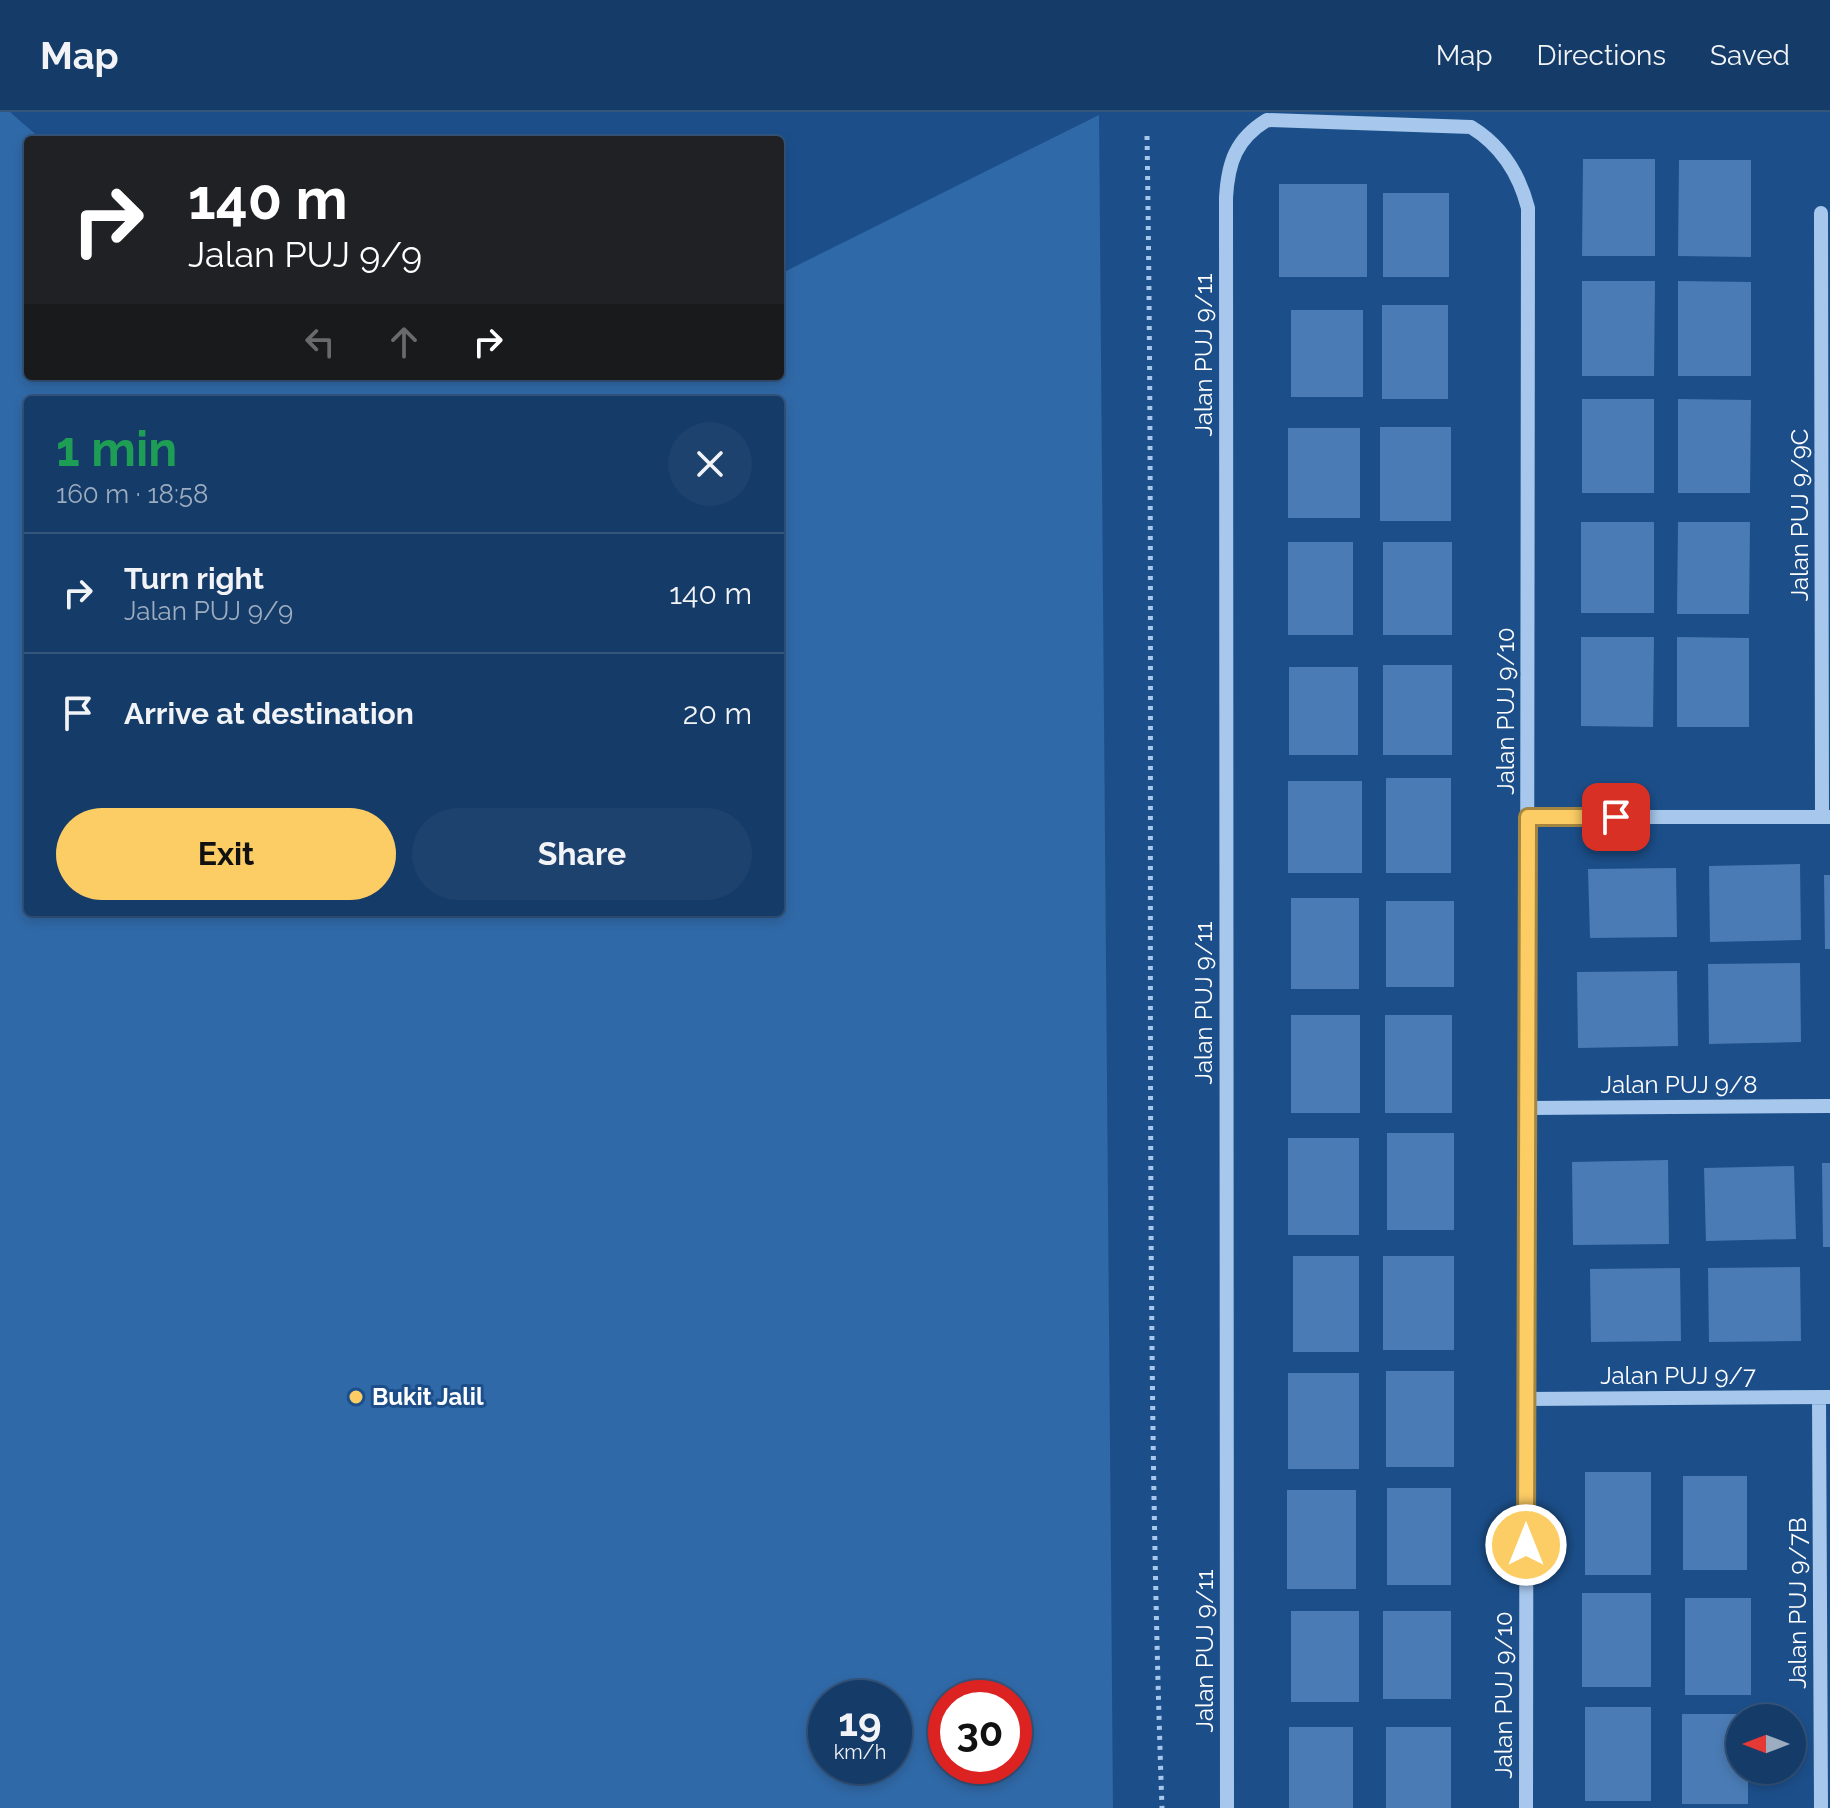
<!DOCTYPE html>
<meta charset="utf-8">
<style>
body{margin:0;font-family:Raleway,sans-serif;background:#1e426e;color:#f1f3f6;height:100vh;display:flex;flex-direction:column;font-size:30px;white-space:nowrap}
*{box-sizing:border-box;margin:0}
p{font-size:26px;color:#9dadc0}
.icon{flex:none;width:44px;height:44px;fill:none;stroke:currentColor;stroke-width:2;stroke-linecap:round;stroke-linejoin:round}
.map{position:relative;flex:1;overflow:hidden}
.panel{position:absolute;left:24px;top:284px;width:760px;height:520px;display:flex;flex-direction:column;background:#153b68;border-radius:8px;box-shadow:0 4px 12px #0003,0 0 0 2px #34557c}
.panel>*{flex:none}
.guide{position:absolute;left:24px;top:24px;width:760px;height:244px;border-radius:8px;box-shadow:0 4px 12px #0003,0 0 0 2px #34557c;background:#202124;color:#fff;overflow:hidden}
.needle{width:52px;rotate:270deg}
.buttons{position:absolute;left:1726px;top:1592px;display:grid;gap:16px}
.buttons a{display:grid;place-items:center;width:80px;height:80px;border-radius:50%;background:#153b68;box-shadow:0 4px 12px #0003,0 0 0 2px #34557c;font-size:40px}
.speed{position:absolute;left:808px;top:1568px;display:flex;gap:16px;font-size:40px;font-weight:700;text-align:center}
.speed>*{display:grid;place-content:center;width:104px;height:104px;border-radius:50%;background:#153b68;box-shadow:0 4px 12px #0003,0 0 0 2px #34557c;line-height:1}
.speed small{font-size:20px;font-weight:400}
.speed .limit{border:12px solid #d22;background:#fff;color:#111}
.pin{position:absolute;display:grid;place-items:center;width:68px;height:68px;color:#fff;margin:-34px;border-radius:16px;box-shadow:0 4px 12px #0006}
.me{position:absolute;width:88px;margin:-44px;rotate:0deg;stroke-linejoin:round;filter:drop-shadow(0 0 6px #0008)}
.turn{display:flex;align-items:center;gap:28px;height:168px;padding:0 32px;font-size:36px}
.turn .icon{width:104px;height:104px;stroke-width:2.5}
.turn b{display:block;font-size:56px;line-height:68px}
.lanes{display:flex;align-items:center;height:76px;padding:0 32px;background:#0003;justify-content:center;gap:40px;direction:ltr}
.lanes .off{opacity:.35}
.round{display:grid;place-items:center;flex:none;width:84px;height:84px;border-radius:42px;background:#1e426e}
.overview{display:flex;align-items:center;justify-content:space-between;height:136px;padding:0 32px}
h1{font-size:48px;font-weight:700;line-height:60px;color:#1e9e55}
.button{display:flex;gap:16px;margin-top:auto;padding:16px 32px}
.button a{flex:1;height:92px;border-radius:48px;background:#fccd65;color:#111;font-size:32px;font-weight:700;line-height:92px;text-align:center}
.button a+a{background:#1e426e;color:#f1f3f6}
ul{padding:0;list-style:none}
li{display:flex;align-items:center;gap:24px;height:120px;padding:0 32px;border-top:2px solid #34557c}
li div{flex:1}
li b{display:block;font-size:30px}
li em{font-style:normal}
header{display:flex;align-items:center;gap:48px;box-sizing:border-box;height:112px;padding:0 40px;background:#153b68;border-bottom:2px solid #34557c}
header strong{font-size:38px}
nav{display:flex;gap:44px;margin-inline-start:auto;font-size:28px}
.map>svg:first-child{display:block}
.green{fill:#3069a7;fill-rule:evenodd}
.building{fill:#4a7bb4}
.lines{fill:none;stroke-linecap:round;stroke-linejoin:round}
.path{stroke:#a7c8ec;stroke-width:5;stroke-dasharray:4 6;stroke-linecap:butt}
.minor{stroke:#a7c8ec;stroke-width:14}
.route-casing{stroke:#a48542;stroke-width:20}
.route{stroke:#fccd65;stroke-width:14}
.poi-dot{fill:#fccd65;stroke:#1c4f8a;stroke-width:3}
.labels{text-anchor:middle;stroke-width:6;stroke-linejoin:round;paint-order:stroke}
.street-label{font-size:24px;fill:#fff;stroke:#1c4f8a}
.poi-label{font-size:24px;font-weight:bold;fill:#fff;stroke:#1c4f8a;text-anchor:start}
</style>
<header>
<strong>Map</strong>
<nav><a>Map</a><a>Directions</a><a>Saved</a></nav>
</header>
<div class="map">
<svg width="1830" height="1696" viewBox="0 0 1830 1696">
<rect width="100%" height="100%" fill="#1c4f8a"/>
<path class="green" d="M0,0H10L42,28H28V264H780V162L1099,3L1113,1696H0ZM28,288H780V800H28ZM826,1586H894V1654H826ZM946,1586H1014V1654H946Z"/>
<path class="building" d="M1583,47H1655V144H1582Z
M1679,48H1751V145L1678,144Z
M1279,72H1367V165H1279Z
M1383,81H1449V165H1383Z
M1582,169H1655L1654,264H1582Z
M1678,169L1751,170V264H1678Z
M1382,193H1448V287H1382Z
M1291,198H1363V285H1291Z
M1582,287H1654V381H1582Z
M1678,287L1751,288L1750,381H1678Z
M1380,315H1451V409H1380Z
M1288,316H1360V406H1288Z
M1581,410H1654V501H1581Z
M1678,410H1750L1749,502H1677Z
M1288,430H1353V523H1288Z
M1383,430H1452V523H1383Z
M1581,525H1654L1653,615L1581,614Z
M1677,525L1749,526V615H1677Z
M1383,553H1452V643H1383Z
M1289,555H1358V643H1289Z
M1386,666H1451V761H1386Z
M1288,669H1362V761H1288Z
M1800,752L1801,828L1710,830L1709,754Z
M1676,756L1677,825L1590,826L1588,757Z
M1824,763H1830V837H1825Z
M1291,786H1359V877H1291Z
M1386,789H1454V875H1386Z
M1800,851L1801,930L1709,932L1708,852Z
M1677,859L1678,934L1578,936L1577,860Z
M1291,903H1360V1001H1291Z
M1385,903H1452V1001H1385Z
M1387,1021H1454V1118H1387Z
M1288,1026H1359V1123H1288Z
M1668,1048L1669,1132L1573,1133L1572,1050Z
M1822,1051H1830V1135H1823Z
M1794,1054L1796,1127L1706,1129L1704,1056Z
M1293,1144H1359V1240H1293Z
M1383,1144H1454V1238H1383Z
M1800,1155L1801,1229L1709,1230L1708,1156Z
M1680,1156L1681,1229L1591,1230L1590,1157Z
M1386,1259H1454V1355H1386Z
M1288,1261H1359V1357H1288Z
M1585,1360H1651V1463H1585Z
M1683,1364H1747V1458H1683Z
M1387,1376H1451V1473H1387Z
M1287,1378H1356V1477H1287Z
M1582,1481H1651V1575H1582Z
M1685,1486H1751V1583H1685Z
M1291,1499H1359V1590H1291Z
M1383,1499H1451V1587H1383Z
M1585,1595H1651V1689H1585Z
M1682,1602H1748V1606H1740V1658H1748V1692H1682Z
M1289,1615H1353V1696H1289Z
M1386,1615H1451V1696H1386Z"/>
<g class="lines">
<path class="path" d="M1147,24C1156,581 1142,1139 1162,1696"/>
<path class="minor" d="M1821,101L1822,705
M1528,705H1830
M1528,996L1830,994
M1819,1285L1821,1696
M1526,1287L1830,1285
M1227,1696L1226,86C1228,50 1236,27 1267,8L1471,15C1502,34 1519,61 1528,96L1526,1696"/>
</g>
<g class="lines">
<defs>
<path id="route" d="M1526,1433L1528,705H1616"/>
</defs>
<use href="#route" class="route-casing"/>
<use href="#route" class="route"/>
</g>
<circle class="poi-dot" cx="356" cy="1285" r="8"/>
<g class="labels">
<g class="street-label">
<text transform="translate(1204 243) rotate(-90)" y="8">Jalan PUJ 9/11</text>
<text transform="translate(1800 403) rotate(-90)" y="8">Jalan PUJ 9/9C</text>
<text transform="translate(1506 599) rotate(-90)" y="8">Jalan PUJ 9/10</text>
<text transform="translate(1204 891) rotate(-90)" y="8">Jalan PUJ 9/11</text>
<text x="1679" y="981">Jalan PUJ 9/8</text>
<text x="1678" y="1272">Jalan PUJ 9/7</text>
<text transform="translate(1798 1491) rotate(-90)" y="8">Jalan PUJ 9/7B</text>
<text transform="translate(1205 1539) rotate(-90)" y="8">Jalan PUJ 9/11</text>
<text transform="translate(1504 1583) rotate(-90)" y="8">Jalan PUJ 9/10</text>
</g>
<g class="poi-label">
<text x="372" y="1293">Bukit Jalil</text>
</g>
</g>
</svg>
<div class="buttons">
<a><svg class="needle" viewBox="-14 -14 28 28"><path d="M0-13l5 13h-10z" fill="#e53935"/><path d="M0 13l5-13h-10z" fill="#9dadc0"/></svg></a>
</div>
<div class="speed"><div>19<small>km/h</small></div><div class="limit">30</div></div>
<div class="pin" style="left:1616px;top:705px;background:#d93025"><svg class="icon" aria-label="arrive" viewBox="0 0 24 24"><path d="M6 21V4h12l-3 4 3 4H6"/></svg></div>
<svg class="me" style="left:1526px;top:1433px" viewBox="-20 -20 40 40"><circle r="17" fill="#fccd65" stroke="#fff" stroke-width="3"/><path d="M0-11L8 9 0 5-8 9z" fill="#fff"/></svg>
<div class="guide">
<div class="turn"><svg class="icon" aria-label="right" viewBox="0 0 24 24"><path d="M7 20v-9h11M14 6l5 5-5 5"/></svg><div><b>140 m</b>Jalan PUJ 9/9</div></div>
<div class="lanes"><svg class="icon off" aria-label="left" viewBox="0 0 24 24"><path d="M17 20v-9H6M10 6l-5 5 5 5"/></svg><svg class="icon off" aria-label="ahead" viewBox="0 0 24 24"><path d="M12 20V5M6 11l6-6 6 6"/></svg><svg class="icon" aria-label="right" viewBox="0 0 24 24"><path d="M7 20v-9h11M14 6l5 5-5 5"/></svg></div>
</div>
<section class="panel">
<div class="overview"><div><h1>1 min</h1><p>160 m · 18:58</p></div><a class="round"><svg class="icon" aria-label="close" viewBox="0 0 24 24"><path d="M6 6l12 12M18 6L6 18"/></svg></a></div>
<ul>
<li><svg class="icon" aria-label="right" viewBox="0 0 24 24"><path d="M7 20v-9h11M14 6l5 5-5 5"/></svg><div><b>Turn right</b><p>Jalan PUJ 9/9</p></div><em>140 m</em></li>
<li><svg class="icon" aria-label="arrive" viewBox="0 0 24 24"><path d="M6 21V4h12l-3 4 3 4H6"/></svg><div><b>Arrive at destination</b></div><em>20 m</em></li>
</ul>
<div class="button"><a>Exit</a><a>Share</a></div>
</section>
</div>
